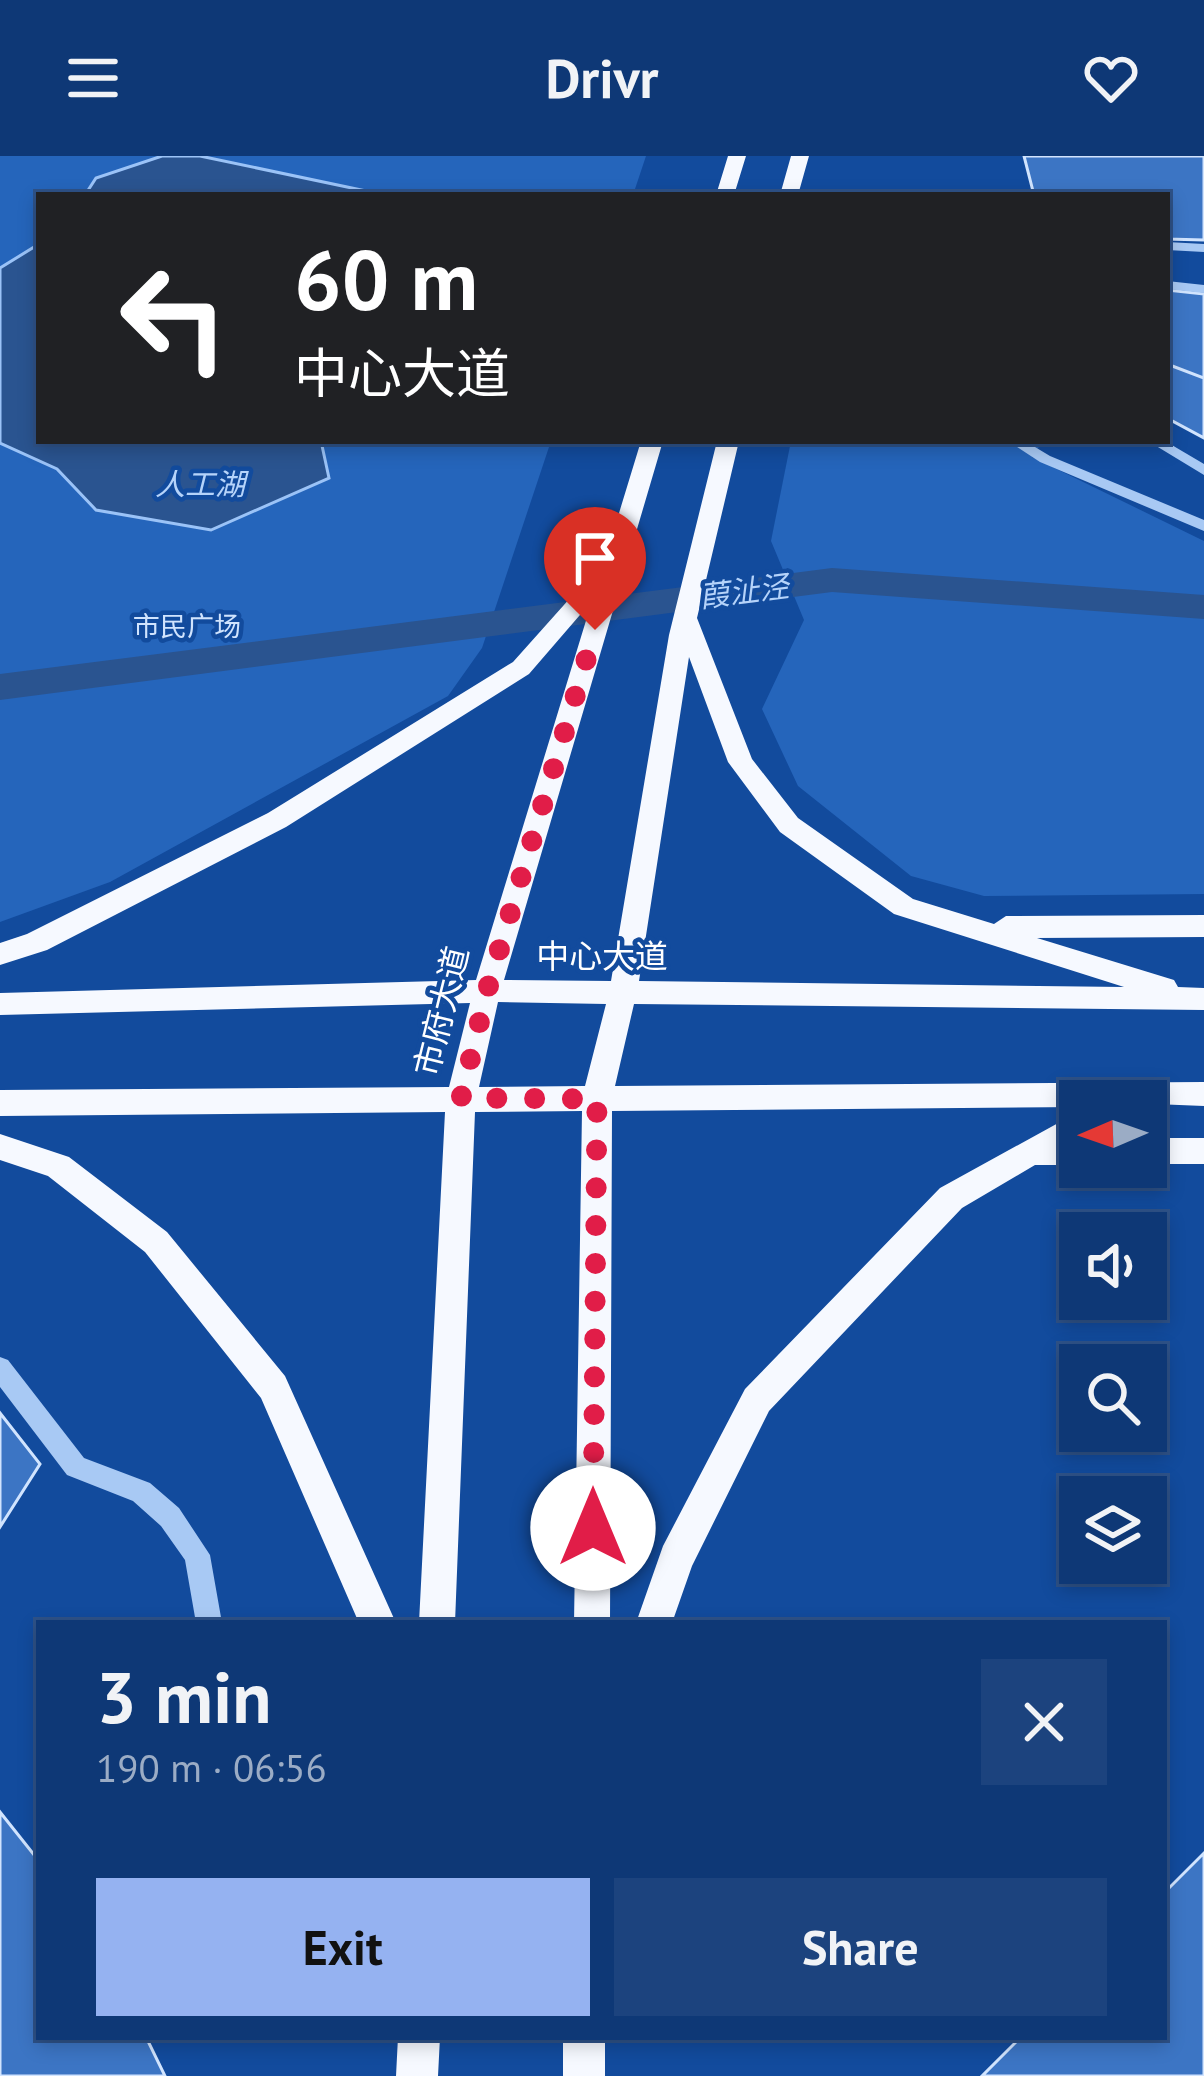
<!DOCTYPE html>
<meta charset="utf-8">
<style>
body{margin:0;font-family:"PT Sans","Noto Sans SC",sans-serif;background:#1c437e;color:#f1f3f6;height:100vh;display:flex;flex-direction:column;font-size:45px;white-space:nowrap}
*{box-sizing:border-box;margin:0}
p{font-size:39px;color:#9bacc5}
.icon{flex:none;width:66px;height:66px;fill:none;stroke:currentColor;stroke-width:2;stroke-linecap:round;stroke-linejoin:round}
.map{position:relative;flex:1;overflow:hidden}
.sheet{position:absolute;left:36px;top:1464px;width:1131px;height:420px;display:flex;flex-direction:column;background:#0e3876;border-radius:0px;box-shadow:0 6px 18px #0003,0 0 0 3px #2e5288}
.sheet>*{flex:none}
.hud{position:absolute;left:36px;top:36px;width:1134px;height:252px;border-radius:0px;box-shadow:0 6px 18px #0003,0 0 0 3px #2e5288;background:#202124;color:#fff;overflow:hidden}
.needle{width:78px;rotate:268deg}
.tools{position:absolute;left:1059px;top:924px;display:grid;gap:24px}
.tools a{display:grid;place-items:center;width:108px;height:108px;border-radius:0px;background:#0e3876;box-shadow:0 6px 18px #0003,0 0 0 3px #2e5288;font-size:60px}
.pin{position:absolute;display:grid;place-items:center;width:102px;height:102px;color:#fff;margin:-123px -51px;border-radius:50% 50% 50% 0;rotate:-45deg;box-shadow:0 0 12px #0007}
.pin .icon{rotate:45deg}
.me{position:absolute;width:132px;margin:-66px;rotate:0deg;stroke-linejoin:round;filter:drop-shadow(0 0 9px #0008)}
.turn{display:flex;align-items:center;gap:42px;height:252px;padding:0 60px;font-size:54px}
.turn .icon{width:156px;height:156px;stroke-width:2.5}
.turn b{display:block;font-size:84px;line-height:102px}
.round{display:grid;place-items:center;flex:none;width:126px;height:126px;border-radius:0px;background:#1c437e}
.headline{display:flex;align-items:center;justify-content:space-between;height:204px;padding:0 60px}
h1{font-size:72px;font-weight:600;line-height:90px}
.primary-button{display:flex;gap:24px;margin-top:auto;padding:24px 60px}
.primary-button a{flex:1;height:138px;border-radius:0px;background:#95b2f1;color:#111;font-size:48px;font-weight:600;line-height:138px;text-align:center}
.primary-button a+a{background:#1c437e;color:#f1f3f6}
header{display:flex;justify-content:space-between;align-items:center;height:156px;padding:0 60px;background:#0e3876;font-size:54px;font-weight:600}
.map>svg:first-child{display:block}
.green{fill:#2565bb}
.water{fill:#2a5490;stroke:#9bc3f7;stroke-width:3}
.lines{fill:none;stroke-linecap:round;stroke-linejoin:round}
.canal{fill:#2a5490;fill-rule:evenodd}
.building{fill:#3c75c4;stroke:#d1e4fe;stroke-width:3}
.minor{fill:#a8c9f4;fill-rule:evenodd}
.major{fill:#f6f9ff;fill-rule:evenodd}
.route{stroke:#e11d48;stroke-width:21;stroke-dasharray:0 37.8}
.labels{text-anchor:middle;stroke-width:9;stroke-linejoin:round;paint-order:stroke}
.far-park-label{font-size:27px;fill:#d1e4fe;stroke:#124b9d}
.far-water-label{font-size:30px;font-style:italic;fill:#b5d3fa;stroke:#124b9d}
.street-label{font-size:33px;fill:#fff;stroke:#124b9d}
</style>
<header><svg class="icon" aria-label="menu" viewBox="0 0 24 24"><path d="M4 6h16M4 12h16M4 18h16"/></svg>Drivr<svg class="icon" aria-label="heart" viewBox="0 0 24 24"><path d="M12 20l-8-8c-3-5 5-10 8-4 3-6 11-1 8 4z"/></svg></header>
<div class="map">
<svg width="1204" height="1920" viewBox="0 0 1204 1920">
<rect width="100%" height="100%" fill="#124b9d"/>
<path class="green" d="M0,0H646L633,39H39V285H551L482,492L448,540L110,726L0,766Z
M791,285H1043L1032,301L1204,385V738L984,740L911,720L798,630L762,553L804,464L771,385Z"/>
<path class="water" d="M162,0H200L385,39H85L96,22Z
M39,88V285H321L329,322L211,374L96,354L57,313L0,287V112Z"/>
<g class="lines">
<path class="canal" d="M832,412L1204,439V463L832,436L0,544V518Z"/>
</g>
<path class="building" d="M1024,0H1204V84L1167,83V39H1034Z
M1167,134L1204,138V282L1167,262Z
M1167,208L1204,222V282L1167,262Z
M0,1257L40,1308L0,1371Z
M0,1656L39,1705V1881H146L165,1920H0Z
M1204,1697V1920H982L1021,1881H1164V1737Z"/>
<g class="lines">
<path class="minor" d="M1167,86L1204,88V96L1167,94Z
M1167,125L1204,129V137L1167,133Z
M1008,285H1025L1050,300L1204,364V375L1040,306Z
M1148,285H1165L1204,308V319Z
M0,1201L8,1204L84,1302L150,1327L179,1352L210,1399L222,1467H196L185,1404L161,1370L133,1345L67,1319L0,1231Z"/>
<path class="major" d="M728,0H746L734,39H716Z
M791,0H809L798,39H780Z
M641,285H663L504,824L611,825L669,479L717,285H739L697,462L752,603L798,662L913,743L994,768L1006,760L1204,759V781L1037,782L1174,824L1178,831L1204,832V854L634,848L615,930L1204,926V950L1080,945V951L612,955L610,1467H574L582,955L475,956L455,1467H419L445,956L0,960V934L449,931L470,847L0,859V837L476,824L592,445L529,518L286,671L47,794L0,809V787L27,778L268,657L513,506L605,403ZM689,501L728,606L780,676L894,758L1124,831L639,825ZM498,846L606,848L585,930L479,931Z
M1080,955V1009H1035L962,1052L769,1255L692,1410L672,1467H636L663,1390L745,1233L940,1032Z
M0,978L69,1001L167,1076L285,1220L396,1467H359L261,1242L145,1096L48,1020L0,1004Z
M1146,982H1204V1008H1146Z
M398,1881H440L438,1920H396Z
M563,1881H605V1920H563Z"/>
</g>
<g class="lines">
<path class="route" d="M593,1372L597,943L461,942L487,835L595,474"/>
</g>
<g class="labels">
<g class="far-park-label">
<text x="187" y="480">市民广场</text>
</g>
<g class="far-water-label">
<text x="200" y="339">人工湖</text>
<text transform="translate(744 436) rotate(-7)" y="10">葭沚泾</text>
</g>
<g class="street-label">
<text x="602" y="812">中心大道</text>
<text transform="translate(441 855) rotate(-76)" y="12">市府大道</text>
</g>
</g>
</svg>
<div class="tools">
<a><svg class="needle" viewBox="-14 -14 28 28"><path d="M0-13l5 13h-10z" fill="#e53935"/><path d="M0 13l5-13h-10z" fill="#9bacc5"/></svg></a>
<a><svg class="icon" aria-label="sound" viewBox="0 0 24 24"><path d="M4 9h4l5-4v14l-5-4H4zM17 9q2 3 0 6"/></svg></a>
<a><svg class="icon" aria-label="search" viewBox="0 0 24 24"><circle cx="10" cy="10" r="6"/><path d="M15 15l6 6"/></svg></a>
<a><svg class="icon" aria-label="layers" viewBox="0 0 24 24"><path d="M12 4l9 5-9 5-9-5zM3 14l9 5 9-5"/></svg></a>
</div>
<div class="pin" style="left:595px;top:474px;background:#d93025"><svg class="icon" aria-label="arrive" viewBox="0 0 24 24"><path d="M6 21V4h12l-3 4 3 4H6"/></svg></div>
<svg class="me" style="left:593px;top:1372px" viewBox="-20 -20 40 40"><circle r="19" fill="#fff"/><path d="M0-13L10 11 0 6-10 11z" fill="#e11d48"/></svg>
<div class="hud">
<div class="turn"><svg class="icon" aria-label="left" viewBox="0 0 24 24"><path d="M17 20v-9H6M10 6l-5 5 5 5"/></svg><div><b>60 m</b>中心大道</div></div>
</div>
<section class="sheet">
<div class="headline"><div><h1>3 min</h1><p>190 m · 06:56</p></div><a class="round"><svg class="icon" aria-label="close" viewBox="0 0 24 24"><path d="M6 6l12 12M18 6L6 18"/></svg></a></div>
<div class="primary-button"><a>Exit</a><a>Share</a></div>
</section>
</div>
